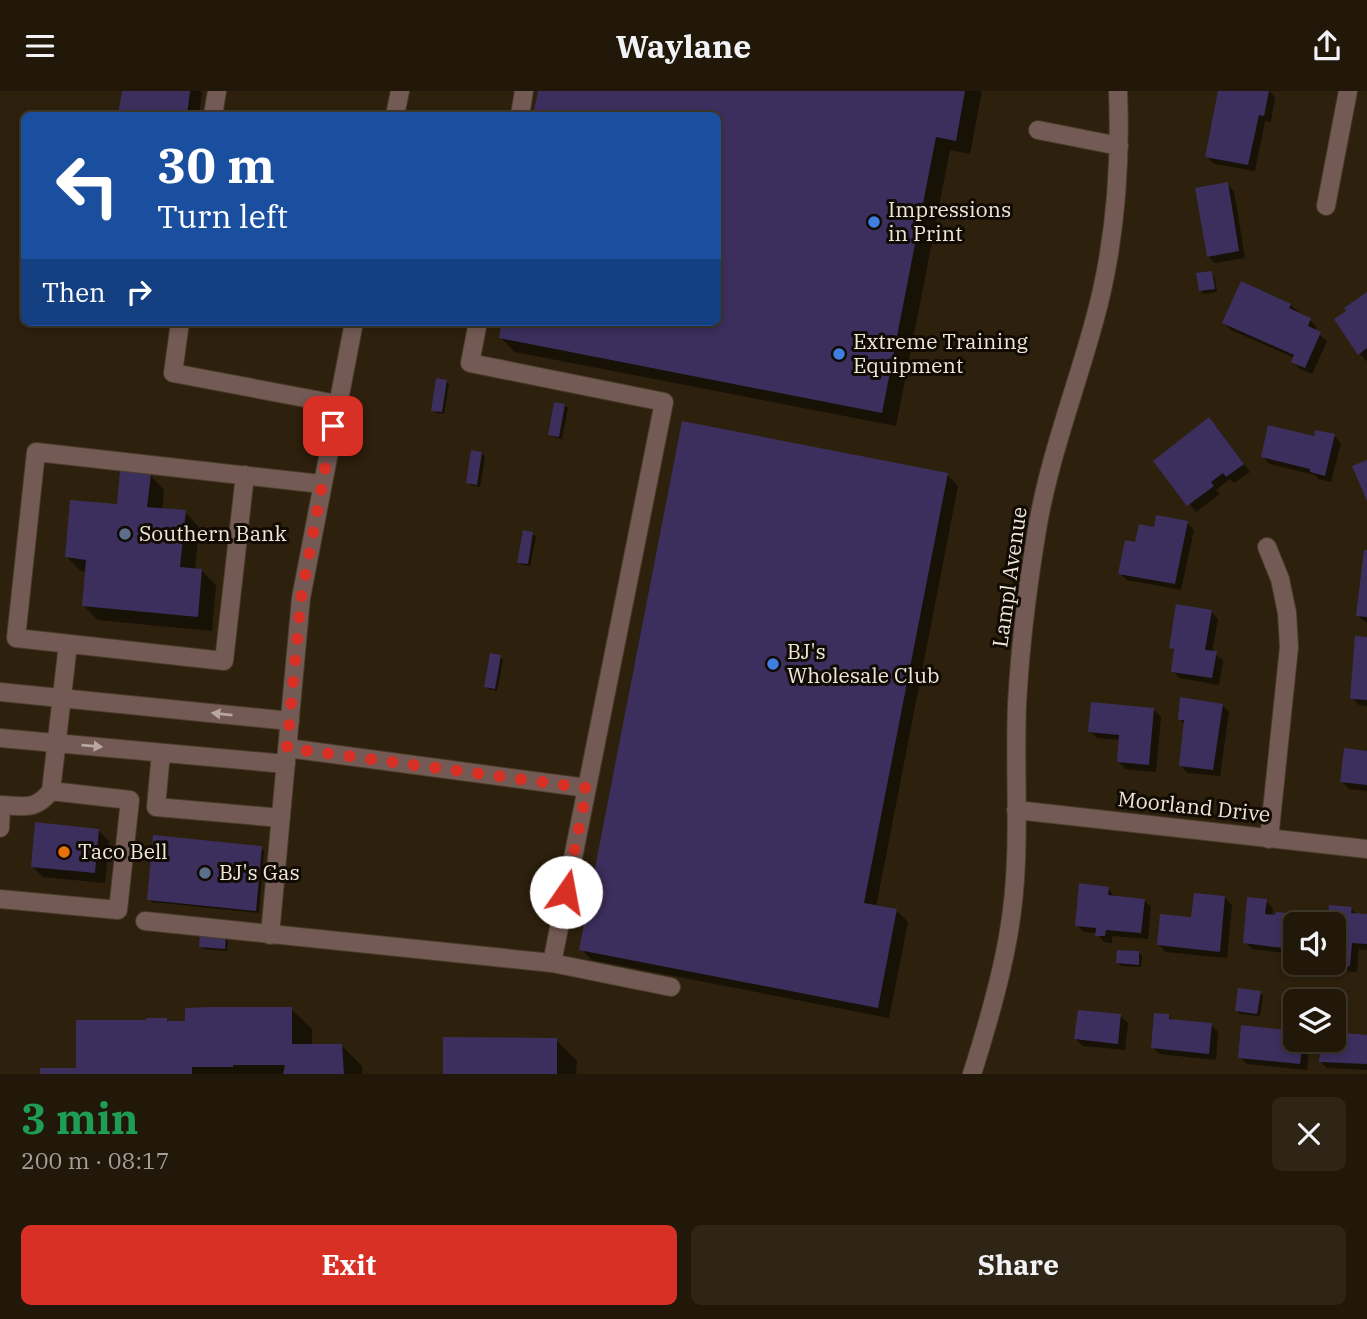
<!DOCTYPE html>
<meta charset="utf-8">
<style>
body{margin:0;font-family:"IBM Plex Serif",serif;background:#2e2517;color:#f1f3f6;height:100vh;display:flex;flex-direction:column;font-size:26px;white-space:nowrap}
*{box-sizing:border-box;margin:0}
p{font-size:23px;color:#a2a09c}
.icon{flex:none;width:38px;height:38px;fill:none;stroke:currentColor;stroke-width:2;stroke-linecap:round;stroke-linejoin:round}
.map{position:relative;height:983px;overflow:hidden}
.details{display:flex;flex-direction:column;background:#221809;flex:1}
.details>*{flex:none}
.top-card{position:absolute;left:21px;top:21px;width:700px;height:214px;border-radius:10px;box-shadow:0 4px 10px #0003,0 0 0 2px #3f372a;background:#1a4fa0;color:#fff;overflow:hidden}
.buttons{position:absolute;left:1283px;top:821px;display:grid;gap:14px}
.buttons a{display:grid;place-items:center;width:63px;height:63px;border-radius:10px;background:#221809;box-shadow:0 4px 10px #0003,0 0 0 2px #3f372a;font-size:35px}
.pin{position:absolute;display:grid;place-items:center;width:60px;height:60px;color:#fff;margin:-30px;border-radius:14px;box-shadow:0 4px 10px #0006}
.me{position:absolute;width:77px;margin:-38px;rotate:12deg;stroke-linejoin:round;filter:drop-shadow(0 0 5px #0008)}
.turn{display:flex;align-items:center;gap:24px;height:147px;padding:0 21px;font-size:32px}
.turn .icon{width:91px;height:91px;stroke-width:2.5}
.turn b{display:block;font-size:49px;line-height:60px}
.then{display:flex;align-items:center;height:66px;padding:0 21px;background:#0003;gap:14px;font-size:26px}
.round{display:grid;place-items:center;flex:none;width:74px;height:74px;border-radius:10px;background:#2e2517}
.headline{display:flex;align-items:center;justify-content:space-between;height:119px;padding:0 21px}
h1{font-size:42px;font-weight:700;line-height:52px;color:#1e9e55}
.primary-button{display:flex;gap:14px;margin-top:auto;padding:14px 21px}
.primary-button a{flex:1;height:80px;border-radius:10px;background:#d93025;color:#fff;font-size:28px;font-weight:700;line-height:80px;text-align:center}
.primary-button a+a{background:#2e2517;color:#f1f3f6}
header{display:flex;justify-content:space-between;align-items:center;height:91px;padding:0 21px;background:#221809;font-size:32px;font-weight:700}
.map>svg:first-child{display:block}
.shadow{fill:#0007}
.building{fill:#3c2f5d}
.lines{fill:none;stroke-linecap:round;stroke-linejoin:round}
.minor-casing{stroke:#483c29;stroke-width:20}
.minor{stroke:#745a54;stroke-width:18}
.oneway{fill:#b8a79e}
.route{stroke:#d93025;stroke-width:12;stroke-dasharray:0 21.6}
.shop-dot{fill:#3f7fe0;stroke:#110b04;stroke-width:2.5}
.service-dot{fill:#5c6f8a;stroke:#110b04;stroke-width:2.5}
.food-dot{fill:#e8710a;stroke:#110b04;stroke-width:2.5}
.labels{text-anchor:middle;stroke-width:6;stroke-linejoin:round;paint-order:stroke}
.poi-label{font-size:21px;fill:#efe6da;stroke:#110b04;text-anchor:start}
.street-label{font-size:21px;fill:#efe6da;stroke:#110b04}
</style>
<header><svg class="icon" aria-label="menu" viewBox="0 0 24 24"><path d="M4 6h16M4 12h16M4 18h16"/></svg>Waylane<svg class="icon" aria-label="share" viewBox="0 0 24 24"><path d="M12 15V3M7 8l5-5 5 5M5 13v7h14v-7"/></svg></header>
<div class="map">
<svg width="1367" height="983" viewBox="0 0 1367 983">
<rect width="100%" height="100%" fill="#2d200c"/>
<path class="shadow" d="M123,0H200L202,2L199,24H120Z
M540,0H982L970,63L950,59L896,335L515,261L501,247L504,231H718V24H535Z
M1220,0H1269L1275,6L1271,31L1265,30L1255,80L1214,73L1207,66Z
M1227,93L1234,100L1245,167L1215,172L1208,165Z
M1211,182L1214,185L1217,201L1204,203L1201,199Z
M1367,205V269L1366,270L1359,262Z
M1290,214L1310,229L1317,236L1315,240L1327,250L1312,283L1300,278L1293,270L1295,267L1231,239L1224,232Z
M446,290L449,293L444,323L436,322L433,319Z
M564,314L568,317L562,348L553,346L550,343Z
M1216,335L1250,381L1234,392L1230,388L1216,399L1220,403L1196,421L1156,370Z
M1334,345L1341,352L1331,391L1319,388L1315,384L1270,373L1263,366L1315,347Z
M482,362L485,366L480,396L471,394L468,391Z
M150,384L164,399L162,419L185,421L199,436L195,479L202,480L216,494L212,540L98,529L83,514L87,481L81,480L67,466Z
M947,384L958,395L876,816L897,820L908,831L889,927L592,869L581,858Z
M1187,432L1194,439L1181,499L1127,489L1120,482L1136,453L1155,438Z
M533,443L536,446L530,475L522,474L519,471Z
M1367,461V532L1357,524Z
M1211,520L1218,528L1212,562L1223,569L1219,594L1180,587L1173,580L1176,561L1171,556Z
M1367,547V615L1359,614L1352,607Z
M500,566L503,569L497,600L489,598L486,595Z
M1222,614L1229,621L1220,685L1188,682L1181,675L1185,634L1180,628Z
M1154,619L1161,626L1156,681L1126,678L1118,671L1121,649L1097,647L1090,640Z
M1367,661V700L1349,698L1342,690Z
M98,739L109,750L105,792L43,786L32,775Z
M261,756L264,760L259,822L152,811L149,808Z
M1108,797L1115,807L1144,809L1151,816L1148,848L1112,845V852L1104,851L1097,842L1084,841L1077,834Z
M1224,806L1232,814L1227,867L1166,861L1159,854Z
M1266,810L1273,817L1272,826L1313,827L1319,833H1295V870H1291L1283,862L1252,858L1245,851Z
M1351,818L1357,824L1367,825V859L1359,858L1357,881L1333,879L1326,872H1334V833H1329Z
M225,847L228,850L227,860L204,858L201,855Z
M1139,862L1142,865L1141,876L1121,875L1118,872Z
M1260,902L1263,905L1260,925L1240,923L1237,920Z
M291,918L312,938V955H342L362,975V983H42L77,979L147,931L166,928L169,931H187Z
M1120,925L1128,932L1125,959L1083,955L1076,948Z
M1169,925L1174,930L1211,934L1218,941L1216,969L1160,963L1152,956Z
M1295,942V948L1310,950L1307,979L1247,973L1240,966Z
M1334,943L1367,946V979L1327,977L1320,970L1334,948Z
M556,949L577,970L576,983H444Z"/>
<path class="building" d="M122,0H190L187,24H118Z
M538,0H965L956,50L936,46L882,322L499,247L502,231H718V24H533Z
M1218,0H1269L1264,25L1259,24L1248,74L1205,66Z
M1228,91L1239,160L1207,166L1195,97Z
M1212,180L1215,198L1199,200L1196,182Z
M1241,190L1291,213L1289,217L1311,227L1308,235L1321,241L1305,277L1291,271L1294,264L1222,232Z
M1367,201V257L1358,264L1334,228L1346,220L1344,217Z
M436,287L447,289L442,321L431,320Z
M554,311L565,313L559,346L548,344Z
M1209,326L1244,373L1226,386L1223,382L1211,391L1214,395L1187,415L1153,370Z
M682,330L948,382L864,812L897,818L878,917L579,859Z
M1268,334L1314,345L1315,339L1335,343L1325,385L1310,381V378L1261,366Z
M471,359L482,361L477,394L466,392Z
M1367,369V410L1352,375Z
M120,380L151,383L147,416L186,419L180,476L202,478L198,526L82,515L86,469L65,466L70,409L117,413Z
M1156,424L1188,430L1175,493L1118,483L1125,449L1135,451L1139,433L1154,436Z
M523,439L533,441L528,473L517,472Z
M1364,459H1367V526L1356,525Z
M1176,513L1212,519L1205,559L1217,560L1212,587L1171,581L1174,558L1169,557Z
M1355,545L1367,546V609L1350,608Z
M490,562L501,564L495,598L484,596Z
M1180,606L1223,613L1213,679L1179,675L1184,629H1178Z
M1091,611L1154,617L1149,674L1117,671L1119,644L1088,641Z
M1344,657L1367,660V694L1340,691Z
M35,731L99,738L95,782L31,776Z
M153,744L262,755L256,820L147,809Z
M1079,792L1109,796L1108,804L1145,808L1141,842L1106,839L1105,845H1095L1096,837L1075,835Z
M1194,802L1225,805L1220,861L1157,854L1160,823L1191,826Z
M1247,806L1267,808L1265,823L1275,824L1276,821L1313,825V833H1295V865L1282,863L1283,857L1243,852Z
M1329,814L1352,816L1351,822L1367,823V853L1352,852L1350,875L1334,874V833H1327Z
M200,843L226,845L225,858L199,856Z
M1117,859L1139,860V874L1116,872Z
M1238,897L1261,900L1257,923L1235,920Z
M211,916H292V953H342L344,983H283L285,974H233V976H192V983H40V977H76V929H146V927H167V930H185V917Z
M1078,919L1121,923L1118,953L1074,948Z
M1154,922L1169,923V928L1212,932L1209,963L1151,957Z
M1241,934L1295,940V948H1303L1300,973L1238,967Z
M1334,941L1367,944V973L1319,971L1321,948H1334Z
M443,946L557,947V983H443Z"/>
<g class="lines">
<defs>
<path id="minor" d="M213,24L217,0
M395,24L400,0
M520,24L524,0
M1038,39L1119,55
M1326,115L1348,0
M180,231L173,282L337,313
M478,231L470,272L664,311L552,872L671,896
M245,384L224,570L16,547L36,361L321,393
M1267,456L1280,488L1287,522L1289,556L1269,748
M0,601L290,630
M0,647L286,673
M287,657L587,697
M161,662L156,716L281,727
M1016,719L1367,758
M0,737L1,714C24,715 35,720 51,700
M0,808L118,819L130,709L51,700L68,553
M145,830L552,872
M270,844L301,507L354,231
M972,983C987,936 1001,889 1009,840C1022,765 1014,688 1017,613C1020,557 1027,500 1036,445C1047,372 1075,301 1094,231C1115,156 1121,77 1118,0"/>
</defs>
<use href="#minor" class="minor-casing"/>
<use href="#minor" class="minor"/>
</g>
<defs><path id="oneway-solid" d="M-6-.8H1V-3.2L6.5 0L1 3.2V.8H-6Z" transform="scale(1.75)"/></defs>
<g class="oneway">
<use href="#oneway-solid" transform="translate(222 623) rotate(-174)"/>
<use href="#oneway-solid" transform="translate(92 655) rotate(5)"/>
</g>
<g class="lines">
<path class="route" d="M333,335L301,507L287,657L587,697L566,801"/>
</g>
<g class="shop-dot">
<circle cx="874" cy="131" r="7"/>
<circle cx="839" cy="263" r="7"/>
<circle cx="773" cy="573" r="7"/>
</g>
<g class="service-dot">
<circle cx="125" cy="443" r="7"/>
<circle cx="205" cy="782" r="7"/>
</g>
<circle class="food-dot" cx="64" cy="761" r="7"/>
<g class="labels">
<g class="poi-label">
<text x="888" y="126">Impressions<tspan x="888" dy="24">in Print</tspan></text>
<text x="853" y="258">Extreme Training<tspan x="853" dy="24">Equipment</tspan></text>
<text x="139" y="450">Southern Bank</text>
<text x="787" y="568">BJ's<tspan x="787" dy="24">Wholesale Club</tspan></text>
<text x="78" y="768">Taco Bell</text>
<text x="219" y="789">BJ's Gas</text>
</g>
<g class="street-label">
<text transform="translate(1010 486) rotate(-82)" y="7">Lampl Avenue</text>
<text transform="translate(1194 716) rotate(6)" y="7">Moorland Drive</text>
</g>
</g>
</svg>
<div class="buttons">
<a><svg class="icon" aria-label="sound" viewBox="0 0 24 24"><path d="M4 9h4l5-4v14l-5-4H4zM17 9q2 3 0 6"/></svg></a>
<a><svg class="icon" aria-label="layers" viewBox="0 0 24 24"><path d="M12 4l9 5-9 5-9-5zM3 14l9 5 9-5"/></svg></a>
</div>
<div class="pin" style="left:333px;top:335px;background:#d93025"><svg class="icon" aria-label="arrive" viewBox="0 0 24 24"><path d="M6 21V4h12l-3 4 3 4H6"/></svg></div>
<svg class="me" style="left:566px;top:801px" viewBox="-20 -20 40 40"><circle r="19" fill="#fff"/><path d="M0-13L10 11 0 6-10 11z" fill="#d93025"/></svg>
<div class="top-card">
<div class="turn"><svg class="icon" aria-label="left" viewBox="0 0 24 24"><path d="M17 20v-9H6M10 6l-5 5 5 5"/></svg><div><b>30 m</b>Turn left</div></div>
<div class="then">Then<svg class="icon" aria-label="right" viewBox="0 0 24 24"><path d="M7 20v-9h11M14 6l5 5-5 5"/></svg></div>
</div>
</div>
<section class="details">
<div class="headline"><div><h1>3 min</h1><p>200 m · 08:17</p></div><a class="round"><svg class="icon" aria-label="close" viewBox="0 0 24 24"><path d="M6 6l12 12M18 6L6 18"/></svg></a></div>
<div class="primary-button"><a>Exit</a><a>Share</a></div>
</section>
